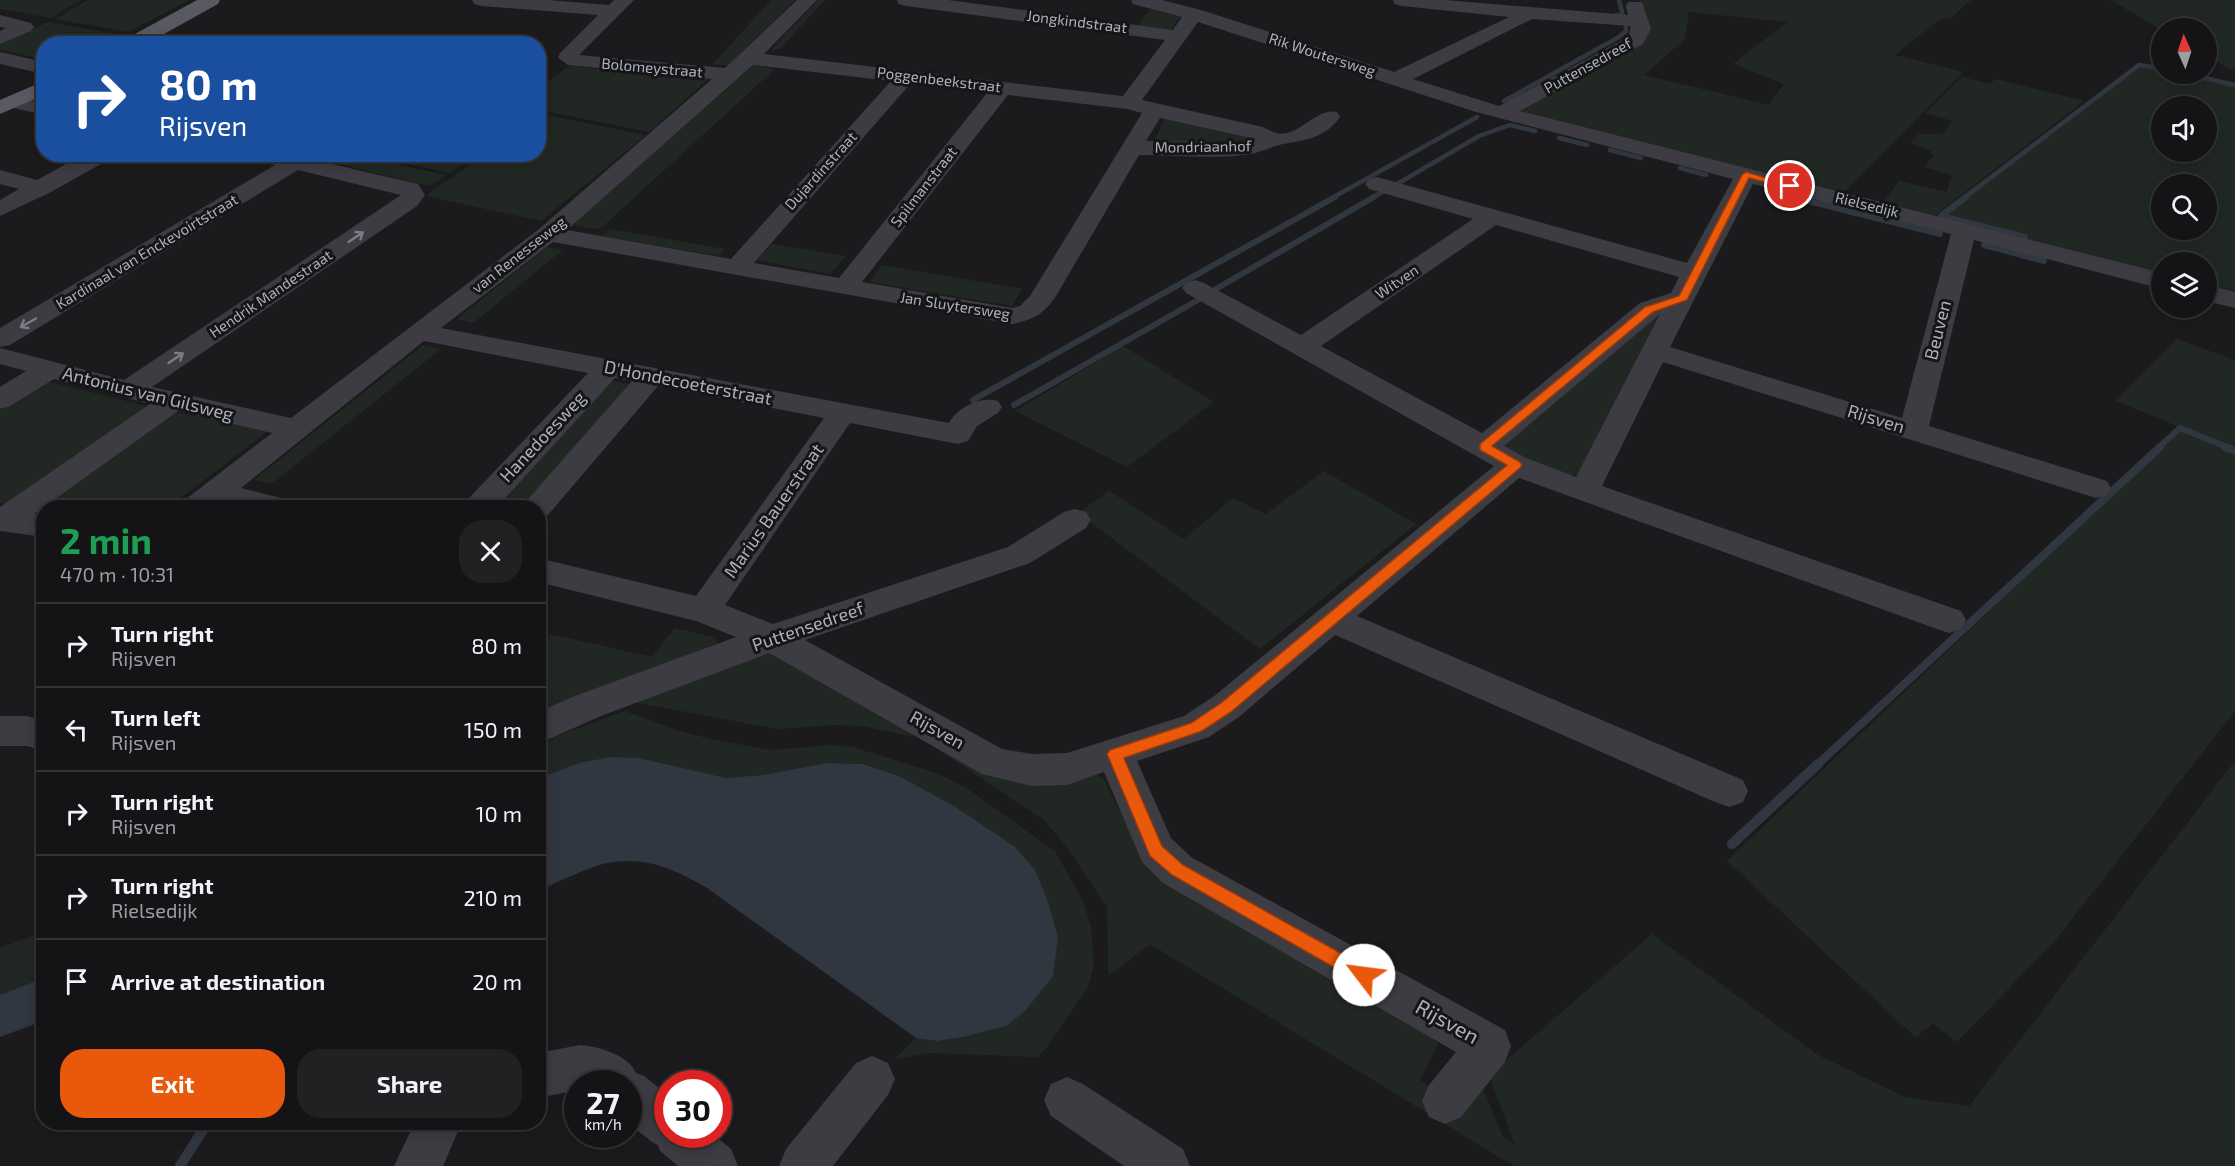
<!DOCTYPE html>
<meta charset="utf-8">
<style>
body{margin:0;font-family:"Exo 2",sans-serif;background:#212123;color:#f1f3f6;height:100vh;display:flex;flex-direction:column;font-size:22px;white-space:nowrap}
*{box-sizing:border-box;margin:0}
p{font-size:20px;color:#9d9ea1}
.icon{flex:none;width:33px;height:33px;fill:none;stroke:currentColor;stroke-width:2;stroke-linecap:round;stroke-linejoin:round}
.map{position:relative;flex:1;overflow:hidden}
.sheet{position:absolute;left:36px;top:500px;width:510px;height:630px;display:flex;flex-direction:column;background:#141416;border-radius:24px;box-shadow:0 3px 15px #0003,0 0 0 2px #333335}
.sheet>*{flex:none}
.hud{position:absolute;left:36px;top:36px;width:510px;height:126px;border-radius:24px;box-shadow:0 3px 15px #0003,0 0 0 2px #333335;background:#1a4fa0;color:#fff;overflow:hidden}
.needle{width:39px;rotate:357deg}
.controls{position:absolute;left:2151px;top:18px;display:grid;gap:12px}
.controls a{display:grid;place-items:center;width:66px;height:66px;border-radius:50%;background:#141416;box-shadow:0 3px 15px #0003,0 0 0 2px #333335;font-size:30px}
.speed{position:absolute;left:564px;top:1070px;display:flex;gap:12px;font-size:30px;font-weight:700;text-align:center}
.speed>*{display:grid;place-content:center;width:78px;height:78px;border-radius:50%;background:#141416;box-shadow:0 3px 15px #0003,0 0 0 2px #333335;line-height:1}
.speed small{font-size:15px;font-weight:400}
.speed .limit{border:9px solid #d22;background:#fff;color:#111}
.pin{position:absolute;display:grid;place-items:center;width:51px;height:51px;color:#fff;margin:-26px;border:3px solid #fff;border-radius:50%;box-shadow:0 2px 6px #0007}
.me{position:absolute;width:66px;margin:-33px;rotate:300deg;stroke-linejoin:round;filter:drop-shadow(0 0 4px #0008)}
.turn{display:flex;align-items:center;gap:21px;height:126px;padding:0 24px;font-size:27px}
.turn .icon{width:78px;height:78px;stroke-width:2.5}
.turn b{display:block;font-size:42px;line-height:51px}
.round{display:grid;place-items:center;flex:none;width:63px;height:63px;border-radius:24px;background:#212123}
.summary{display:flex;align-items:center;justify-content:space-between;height:102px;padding:0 24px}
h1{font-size:36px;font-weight:700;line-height:45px;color:#1e9e55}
.cta{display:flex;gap:12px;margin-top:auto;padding:12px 24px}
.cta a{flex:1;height:69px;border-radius:24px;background:#ea580c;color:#fff;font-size:24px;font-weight:700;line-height:69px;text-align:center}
.cta a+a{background:#212123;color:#f1f3f6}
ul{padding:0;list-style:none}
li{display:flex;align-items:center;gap:18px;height:84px;padding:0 24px;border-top:2px solid #333335}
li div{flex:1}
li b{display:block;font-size:22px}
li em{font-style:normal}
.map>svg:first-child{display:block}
.green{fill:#212823;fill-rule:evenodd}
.water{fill:#313741}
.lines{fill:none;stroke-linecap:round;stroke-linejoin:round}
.stream-far3{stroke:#313741;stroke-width:4.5}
.stream-far2{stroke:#313741;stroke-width:6}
.stream-far1{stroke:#313741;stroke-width:8}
.stream{stroke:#313741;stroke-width:10}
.minor{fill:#3c3c42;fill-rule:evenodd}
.major{fill:#585961;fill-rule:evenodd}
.oneway{stroke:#7b7c85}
.route{fill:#ea580c;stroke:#983908;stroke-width:1.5}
.labels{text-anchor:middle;stroke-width:6;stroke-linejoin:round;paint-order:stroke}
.far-street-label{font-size:15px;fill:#aeb0bc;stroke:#161618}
.street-label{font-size:18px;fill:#aeb0bc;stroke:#161618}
.near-street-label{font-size:21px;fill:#aeb0bc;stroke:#161618}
</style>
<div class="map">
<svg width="2235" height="1166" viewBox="0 0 2235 1166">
<rect width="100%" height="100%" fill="#1b1b1d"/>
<path class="green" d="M0,0H82L50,18L0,9Z
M88,0H189L128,32L55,19Z
M771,0H795L728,65H712Z
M818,0H825L780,49L770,51Z
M1640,0H1971L1951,18L1940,19L1895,55L1963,72L1844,192L1524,114L1521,110L1649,33ZM1689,12L1787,22L1733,64L1784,84L1769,105L1644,75L1685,39Z
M2111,0H2235V69L2231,70L2207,56L2206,28L2161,30Z
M1150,9L1180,17L1170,30L1138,26Z
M48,22L122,35L104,43L44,44L43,59L0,50V44Z
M2139,63L2161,68L2162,74H2186L2235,84V293L2207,285L2206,262H2162L2161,274L1936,215ZM2162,106H2206V152H2162ZM2162,184H2206V230H2162Z
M754,65L775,69L601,228L593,229L575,226L576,221Z
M570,66L708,79L649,132L539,110L538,88Z
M1962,77L1991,84L1995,79L2084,101L1935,215L1883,202L1899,181L1947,192L1952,175L1924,167L1933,156L1930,150L1910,143L1919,134H1942L1952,121L1926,113Z
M542,114L646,135L541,221L427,196L430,192L484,155L538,154L539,116Z
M1166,116L1257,138V144L1153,143Z
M314,155H354L447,175L430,186L309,157Z
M364,155H478L450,173Z
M610,229L725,249L718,256L602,236Z
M772,244L846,256L830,274L757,260Z
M547,247L563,250L473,323L457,319Z
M882,265L1022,289L1012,306L869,282Z
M1663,311L1582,474C1555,480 1529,460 1505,449L1504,446Z
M2176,339L2235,360V450L2116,401Z
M423,345L441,349L271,484L254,480Z
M1123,346L1214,402L1127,467L1015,411Z
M609,380L634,385L525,507H489Z
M46,381L151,407L10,505L0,503V410Z
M169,411L269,430L169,507H44L43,511L32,509Z
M2180,430L2235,454V711L2054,942L1957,1042L1933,1024L1915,1037L1727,861Z
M1324,471L1416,524L1260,649L1078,513L1109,491L1184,539L1233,498L1266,514Z
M675,628L715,637L718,643L539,713V647L550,634L652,657Z
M773,648L906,726L914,737L862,726L833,725L778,729L632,702Z
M625,711L682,732L716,740L771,750L830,745L853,747L939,774L968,789L1055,851L1084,903L1091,927L1094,964L1088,987L1045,1050L1037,1057L930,1053L895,1059L916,1038L937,1041L963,1037L954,806L899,776L863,764L827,763L763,775L726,778L683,769L579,763L539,778V746L557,736Z
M925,741L1094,773L1104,780L1142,856L1429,1026L1438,1045L1420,1080L1456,1105L1480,1081L1503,1137L1515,1145L1489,1075L1652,934L1818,1055L1905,1097L1969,1106L2235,761V1166H1514L1150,944L1108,976L1107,907L1069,850L1044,820Z
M43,932V978L0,995V948Z"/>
<path class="water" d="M611,757L638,758L726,778L763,775L827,763L863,764L899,776L954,806L1015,847L1035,870L1049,905L1058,938L1053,976L1025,1011L1006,1026L963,1037L937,1041L916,1038L707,888C678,871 649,857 614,862C596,863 557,883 539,890V778L579,763Z
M43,978V1021L0,1037V995Z"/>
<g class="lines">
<path class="stream-far3" d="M1616,15L1623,16L1619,0
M2187,74L2235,85
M1504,101L1619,37L1626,31V25
M1559,138L1587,145
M1610,150L1641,158
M1680,168L1706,175
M1397,184L1479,136L1510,125L1535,131
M1769,191L1798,198
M1332,198L1477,117
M1372,198L1384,191
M1964,198L2139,65L2162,68"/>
<path class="stream-far2" d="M1792,197L1940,234
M1941,216L1966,197
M1941,216L2025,237
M1984,245L2044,261
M1216,289L1374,197
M973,400L1335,197
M1014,405L1198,300
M2158,448L2180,428L2229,448"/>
<path class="stream-far1" d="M2225,447L2235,451
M1817,765L2160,447"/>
<path class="stream" d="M1732,844L1818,764
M180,1166L208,1122"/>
<path class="minor" d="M472,0H548L609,5L614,0H634L579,55L725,68L797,0H817L764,54L1123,96L1165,40L906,6L899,4L897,0H948L1173,30L1182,17L1133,4L1131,0H1162L1201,10L1394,72L1509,17L1402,6L1395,4L1393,0H1445L1628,15L1626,6L1628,2H1642L1651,29L1643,44L1520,111L2162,273V289L1974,240L1929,426L2107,481L2111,488L2107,495L2096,498L1663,362L1602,486L1961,611L1966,620L1961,629L1949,633L1937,629L1519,478L1357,616L1743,780L1748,791L1743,802L1729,807L1715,802L1335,635L1239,717L1209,737L1137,761L1171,838L1191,857L1505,1030L1511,1046L1505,1062L1461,1117L1445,1124L1429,1117L1422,1101L1429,1085L1456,1052L1163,883L1142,862L1104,772L1067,785L1032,786L982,774L769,653L601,716L538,744V712L575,696L736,637L696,621L538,582V558L696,596L824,418L658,386L548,515L538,517V507H521L632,381L615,378L497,507H463L468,499L588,373L424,341L241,488L285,499L290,507H230L220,505L217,507H181L186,499L272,433L178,411L34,514L44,515V537L0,531V507L150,404L54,379L10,406L0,409V387L26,371L0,364V348L124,380L401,195L298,170L10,345L0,347V328L275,165L249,159L246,154H289L418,184L425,195L417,206L152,387L291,418L539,229L712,79L568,65L558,58L560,53L598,15L481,6L474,4ZM1532,19L1631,26L1628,37L1499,106L1413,79ZM1198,22L1476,112L1733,179L1687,263L1377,177L1369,179L1365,184L1369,189L1473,219L1301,335L1204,283L1195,280L1186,283L1182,288L1186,293L1494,466L1213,697L1184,716L1067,753L1032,754L1002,749L805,640L1030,563L1086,528L1091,520L1086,512L1075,509L1064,512L1008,547L773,624L725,605L850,423L958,444L968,441L977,426L998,413L1002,407L998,401C980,396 958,407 949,423L441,328L553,242L1012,324C1033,320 1044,314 1056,296L1139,155C1173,155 1210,159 1244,155C1257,154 1268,148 1279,145C1303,140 1325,139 1340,117L1337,112C1315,107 1300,138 1276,133C1272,132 1267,129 1263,127L1142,100ZM753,65L891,81L731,259L567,230ZM911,83L988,92L839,278L754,263ZM1008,95L1127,109L1142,113L1030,296L1020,306L1012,308L862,282ZM1160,118L1256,139L1243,142L1146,141ZM1753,184L1951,234L1902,418L1670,347ZM1496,225L1679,277L1671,293L1640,303L1482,433L1321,346ZM1660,314L1576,477L1526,458L1504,446Z
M0,15L31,23L34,27L31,31L0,44V31L6,28L0,27Z
M0,52L44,62V74L0,64Z
M12,96L44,103V115L5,106L1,102L5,98Z
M84,154H113L110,159L49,193L0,216V200L19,189L0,184V170L37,180Z
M2206,285L2235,292V308L2206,301Z
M0,716H27L44,721V751L27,746H0Z
M580,1045C597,1046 629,1055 636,1073L644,1076L668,1095V1134H713L731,1149L738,1166H678L660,1151L658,1145L652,1142L628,1123V1083H578V1090L538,1098V1053Z
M872,1056L888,1063L895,1079L888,1095L833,1166H779L786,1149L856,1063Z
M1067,1077L1083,1084L1183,1149L1190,1166H1124L1051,1116L1044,1100L1051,1084Z
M415,1122H462L443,1166H394Z"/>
<path class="major" d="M197,0H220L218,4L146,44H122L124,40Z
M44,81V95L0,114V100Z"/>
</g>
<defs><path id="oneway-shaft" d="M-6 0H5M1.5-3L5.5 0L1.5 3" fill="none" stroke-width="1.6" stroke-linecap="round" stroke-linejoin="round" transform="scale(1.5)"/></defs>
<g class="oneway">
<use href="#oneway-shaft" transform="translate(356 237) rotate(-34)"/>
<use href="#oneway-shaft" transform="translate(28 323) rotate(150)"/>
<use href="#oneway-shaft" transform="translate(176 358) rotate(-34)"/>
</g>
<path class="route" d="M1746,172L1795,186L1790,189L1749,178L1687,300L1653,312L1492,446L1520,462L1522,465L1520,468L1231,712L1202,731L1124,758L1162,846L1183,865L1371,970L1373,975L1371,981L1364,984L1358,981L1172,875L1150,856L1107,754L1110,750L1191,723L1221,703L1507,465L1480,450V444L1645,307L1679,296L1742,175Z"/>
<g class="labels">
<g class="far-street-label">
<text transform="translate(1077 22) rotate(7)" y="5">Jongkindstraat</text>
<text transform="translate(1322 55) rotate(18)" y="5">Rik Woutersweg</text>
<text transform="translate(1588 66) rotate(-29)" y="5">Puttensedreef</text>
<text transform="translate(652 68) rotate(5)" y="5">Bolomeystraat</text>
<text transform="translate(939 80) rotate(7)" y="5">Poggenbeekstraat</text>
<text transform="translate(1203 147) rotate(-1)" y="5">Mondriaanhof</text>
<text transform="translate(821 171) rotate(-48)" y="5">Dujardinstraat</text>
<text transform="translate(924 187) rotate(-52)" y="5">Spilmanstraat</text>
<text transform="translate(1867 205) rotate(14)" y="5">Rielsedijk</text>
<text transform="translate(147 252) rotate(-31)" y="5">Kardinaal van Enckevoirtstraat</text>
<text transform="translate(519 255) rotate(-38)" y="5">van Renesseweg</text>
<text transform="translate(1397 282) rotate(-34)" y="5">Witven</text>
<text transform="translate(271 294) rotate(-34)" y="5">Hendrik Mandestraat</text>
<text transform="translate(955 306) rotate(9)" y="5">Jan Sluytersweg</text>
</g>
<g class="street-label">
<text transform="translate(1938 330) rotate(-76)" y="6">Beuven</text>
<text transform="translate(688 383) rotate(11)" y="6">D'Hondecoeterstraat</text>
<text transform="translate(148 394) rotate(14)" y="6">Antonius van Gilsweg</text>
<text transform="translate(1876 419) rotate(17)" y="6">Rijsven</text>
<text transform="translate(543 437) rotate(-47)" y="6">Hanedoesweg</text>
<text transform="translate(774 511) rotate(-55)" y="6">Marius Bauerstraat</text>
<text transform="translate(808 627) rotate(-19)" y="6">Puttensedreef</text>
<text transform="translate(937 730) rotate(29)" y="6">Rijsven</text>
</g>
<g class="near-street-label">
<text transform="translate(1447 1022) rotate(29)" y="7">Rijsven</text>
</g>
</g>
</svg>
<div class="controls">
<a><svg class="needle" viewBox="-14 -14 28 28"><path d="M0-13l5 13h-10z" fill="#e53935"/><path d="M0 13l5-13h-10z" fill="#9d9ea1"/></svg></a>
<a><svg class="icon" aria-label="sound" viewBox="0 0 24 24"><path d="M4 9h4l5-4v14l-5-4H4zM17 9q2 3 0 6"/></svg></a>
<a><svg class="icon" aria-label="search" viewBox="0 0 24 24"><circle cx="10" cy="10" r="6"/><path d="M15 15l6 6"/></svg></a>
<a><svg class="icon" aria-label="layers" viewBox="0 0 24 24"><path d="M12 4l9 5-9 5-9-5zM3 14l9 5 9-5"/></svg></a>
</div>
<div class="speed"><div>27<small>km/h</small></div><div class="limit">30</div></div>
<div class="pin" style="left:1790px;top:186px;background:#d93025"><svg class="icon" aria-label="arrive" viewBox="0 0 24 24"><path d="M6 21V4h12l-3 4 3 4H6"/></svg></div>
<svg class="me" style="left:1364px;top:975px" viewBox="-20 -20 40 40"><circle r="19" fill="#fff"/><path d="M0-13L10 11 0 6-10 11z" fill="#ea580c"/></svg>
<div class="hud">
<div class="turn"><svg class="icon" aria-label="right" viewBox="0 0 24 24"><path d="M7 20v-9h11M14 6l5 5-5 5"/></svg><div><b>80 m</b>Rijsven</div></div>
</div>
<section class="sheet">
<div class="summary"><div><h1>2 min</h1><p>470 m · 10:31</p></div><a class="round"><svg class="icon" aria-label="close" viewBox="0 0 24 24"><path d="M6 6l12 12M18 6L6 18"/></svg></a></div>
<ul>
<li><svg class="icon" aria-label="right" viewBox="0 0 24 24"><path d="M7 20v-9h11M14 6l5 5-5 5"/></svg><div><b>Turn right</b><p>Rijsven</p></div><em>80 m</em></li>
<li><svg class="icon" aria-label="left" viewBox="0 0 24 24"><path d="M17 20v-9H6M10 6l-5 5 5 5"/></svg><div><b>Turn left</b><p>Rijsven</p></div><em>150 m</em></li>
<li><svg class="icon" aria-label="right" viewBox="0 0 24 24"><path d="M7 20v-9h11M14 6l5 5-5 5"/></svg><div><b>Turn right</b><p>Rijsven</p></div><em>10 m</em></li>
<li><svg class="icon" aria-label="right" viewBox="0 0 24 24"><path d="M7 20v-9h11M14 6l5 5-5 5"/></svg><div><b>Turn right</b><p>Rielsedijk</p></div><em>210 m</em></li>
<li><svg class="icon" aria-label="arrive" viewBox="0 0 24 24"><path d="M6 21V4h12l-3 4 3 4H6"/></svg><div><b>Arrive at destination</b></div><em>20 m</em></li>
</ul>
<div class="cta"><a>Exit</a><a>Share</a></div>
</section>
</div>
